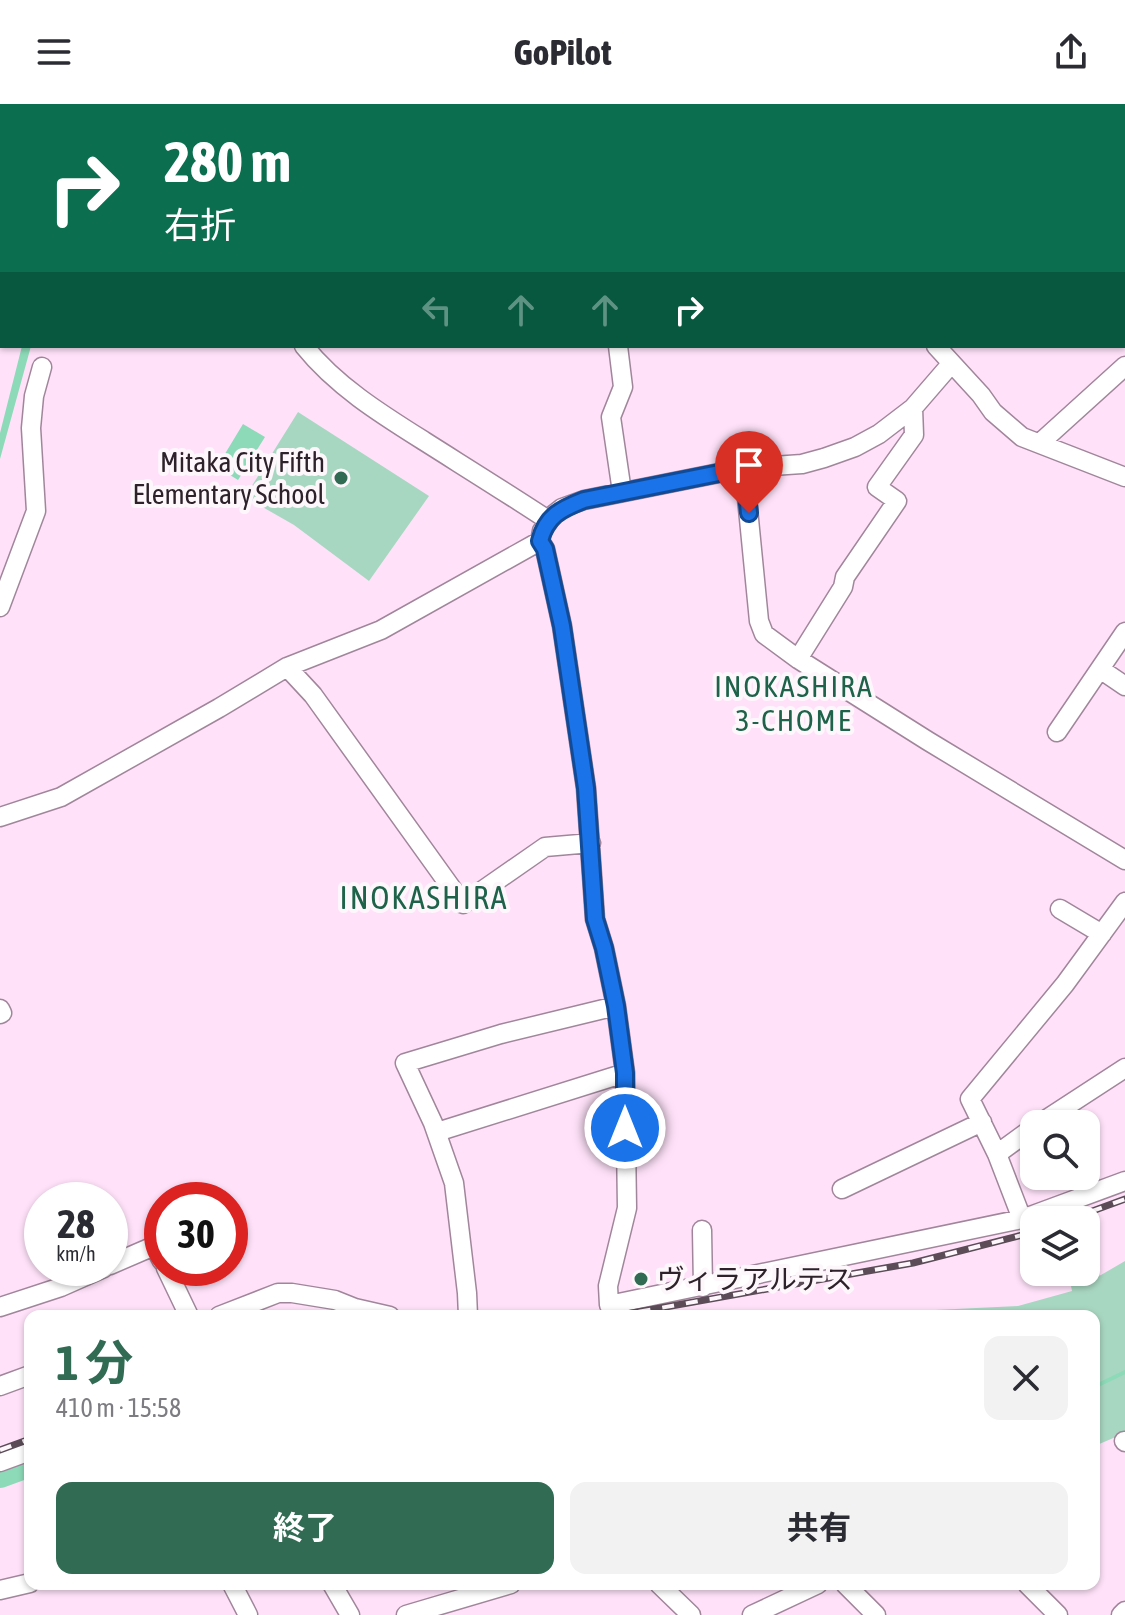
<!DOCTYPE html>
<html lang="ja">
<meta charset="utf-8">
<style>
body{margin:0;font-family:"Asap Condensed","Noto Sans JP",sans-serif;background:#f2f2f3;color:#2b2b33;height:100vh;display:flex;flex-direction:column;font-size:30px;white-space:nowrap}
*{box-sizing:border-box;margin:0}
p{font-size:26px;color:#7c7c81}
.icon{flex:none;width:44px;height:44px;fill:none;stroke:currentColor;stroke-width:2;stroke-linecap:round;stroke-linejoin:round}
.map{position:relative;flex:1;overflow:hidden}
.drawer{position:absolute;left:24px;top:1206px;width:1076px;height:280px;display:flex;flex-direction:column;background:#fff;border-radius:16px;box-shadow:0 2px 6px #0004}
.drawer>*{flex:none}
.banner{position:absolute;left:0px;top:0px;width:1126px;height:244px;box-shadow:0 2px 6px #0004;background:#0b6e4f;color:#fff;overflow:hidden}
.fabs{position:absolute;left:1020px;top:1006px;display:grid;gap:16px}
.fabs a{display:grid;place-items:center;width:80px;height:80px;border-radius:16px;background:#fff;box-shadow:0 2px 6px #0004;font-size:40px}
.speed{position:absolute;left:24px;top:1078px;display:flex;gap:16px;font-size:40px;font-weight:700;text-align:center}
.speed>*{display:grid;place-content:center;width:104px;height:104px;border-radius:50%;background:#fff;box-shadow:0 2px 6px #0004;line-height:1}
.speed small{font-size:20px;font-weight:400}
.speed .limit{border:12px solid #d22;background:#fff;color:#111}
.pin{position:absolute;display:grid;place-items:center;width:68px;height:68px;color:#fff;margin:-82px -34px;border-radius:50% 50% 50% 0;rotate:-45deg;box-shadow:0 0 8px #0007}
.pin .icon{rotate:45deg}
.me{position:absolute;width:88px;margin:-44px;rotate:0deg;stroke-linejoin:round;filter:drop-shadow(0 0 6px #0008)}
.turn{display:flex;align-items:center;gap:28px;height:168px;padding:0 32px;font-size:36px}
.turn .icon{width:104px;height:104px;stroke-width:2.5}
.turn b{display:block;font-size:56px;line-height:68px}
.lanes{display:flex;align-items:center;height:76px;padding:0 32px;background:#0003;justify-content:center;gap:40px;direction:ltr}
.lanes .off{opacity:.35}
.round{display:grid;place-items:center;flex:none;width:84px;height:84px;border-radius:16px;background:#f2f2f3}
.head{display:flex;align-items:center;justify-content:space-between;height:136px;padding:0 32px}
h1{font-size:48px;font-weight:700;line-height:60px;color:#316b54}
.cta{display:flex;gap:16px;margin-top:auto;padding:16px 32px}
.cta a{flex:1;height:92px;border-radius:16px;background:#316b54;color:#fff;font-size:32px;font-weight:700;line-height:92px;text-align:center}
.cta a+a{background:#f2f2f3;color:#2b2b33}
header{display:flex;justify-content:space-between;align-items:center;height:104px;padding:0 32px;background:#fff;font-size:36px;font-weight:700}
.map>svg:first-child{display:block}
.green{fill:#a8d7c1}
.water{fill:#8ddab8}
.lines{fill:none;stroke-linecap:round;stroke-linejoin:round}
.stream{stroke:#8ddab8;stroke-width:4}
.river{stroke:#8ddab8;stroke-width:26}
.minor-casing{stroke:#a1869b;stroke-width:21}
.minor{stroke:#fff;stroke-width:18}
.rail-casing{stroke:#5b4c58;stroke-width:7}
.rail{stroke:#fdf7fc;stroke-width:4;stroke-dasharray:12;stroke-linecap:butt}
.route-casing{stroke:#114b97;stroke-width:20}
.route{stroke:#1a73e8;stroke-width:14}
.poi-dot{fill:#316b54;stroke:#fdf7fc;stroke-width:3}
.labels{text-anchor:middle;stroke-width:8;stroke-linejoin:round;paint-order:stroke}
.poi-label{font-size:28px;fill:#2d222a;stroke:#fdf7fc;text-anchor:end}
.neighbourhood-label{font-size:30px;letter-spacing:2px;fill:#1d6249;stroke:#fdf7fc}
.quarter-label{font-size:32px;letter-spacing:2px;fill:#1d6249;stroke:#fdf7fc}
</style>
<header><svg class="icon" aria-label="menu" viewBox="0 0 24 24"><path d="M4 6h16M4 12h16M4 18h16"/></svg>GoPilot<svg class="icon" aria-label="share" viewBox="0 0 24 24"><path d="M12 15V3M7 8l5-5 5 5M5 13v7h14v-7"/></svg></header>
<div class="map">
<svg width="1125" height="1511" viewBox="0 0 1125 1511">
<rect width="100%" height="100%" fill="#ffe2f9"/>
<path class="green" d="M298,308L429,392L369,477L294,421L245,393Z
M1125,1157V1329L1097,1341H1094V1212H891L935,1206L1018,1202L1072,1187L1071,1182L1101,1171Z"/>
<path class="water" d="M22,242H31L0,355V329Z
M243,320L265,333L238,376L217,363Z"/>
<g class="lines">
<path class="stream" d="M1094,1283L1125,1268"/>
<path class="river" d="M0,1371L30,1360"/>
<defs>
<path id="minor" d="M348,0L356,2
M187,2L189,0
M426,2L427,0
M502,2L503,0
M920,2V0
M1124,94H1125
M0,109H2
M304,242C336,282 381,310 424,337C465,363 507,389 548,416
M618,242L623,283L611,313L622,388
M936,242L981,291L993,308L1022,333L1125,373
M1040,339L1125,262
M744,364L759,517L764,530L798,555L928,637L1125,756
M540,437L545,445L562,522L586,684L595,815L604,844L616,902L625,969L627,1104L608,1182L609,1201L1022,1115L1125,1077
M0,503L36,407L31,324L34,292L42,263
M798,555L843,483L845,473L897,397L877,383L914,331L913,304
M287,563L313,591L463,800L545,743L591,739
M1100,565L1125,582
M1057,628L1125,528
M0,713L61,693L219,604L287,563L381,526L540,437L542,427L553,411L562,404L584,396L744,364L802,360L824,354L855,343L879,330L913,304L951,260
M1060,805L1102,830
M0,905L2,909L0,910
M1039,1020L1125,964
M437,1028L625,969
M997,1050L1034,1023
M842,1085L982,1018
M1022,1115L997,1050L970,995L1065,880L1125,798
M702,1126L703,1183
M110,1161L154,1142L162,1157
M166,1164L189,1212
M0,1203L61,1183L104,1164
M219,1212L278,1189H292L335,1196L355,1204L390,1212
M468,1212L467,1189L454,1079L433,1019L405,959L501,930L616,902
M0,1282L30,1271
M1124,1337L1125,1338
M0,1358L30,1347
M232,1480L248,1511
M332,1480L350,1511
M659,1480L691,1511
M845,1480L876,1511
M1027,1480L1058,1511
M0,1486L30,1479
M406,1511L511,1480
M752,1511L818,1480
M1121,1511L1125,1507"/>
</defs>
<use href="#minor" class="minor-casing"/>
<use href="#minor" class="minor"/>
<defs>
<path id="rail" d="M1068,1116L1125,1095
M615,1212L913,1159L1034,1128
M0,1346L30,1335"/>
</defs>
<use href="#rail" class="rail-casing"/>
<use href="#rail" class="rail"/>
</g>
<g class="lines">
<defs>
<path id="route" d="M625,1024V969L616,902L604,844L595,815L586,684L562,522L545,445L540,437C546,412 561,405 584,396L744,364L749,409"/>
</defs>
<use href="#route" class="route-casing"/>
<use href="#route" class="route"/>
</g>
<g class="poi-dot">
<circle cx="341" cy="374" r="8"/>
<circle cx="641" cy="1175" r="8"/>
</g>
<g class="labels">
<g class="poi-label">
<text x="325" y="368">Mitaka City Fifth<tspan x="325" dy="32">Elementary School</tspan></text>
<text x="657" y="1185" text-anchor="start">ヴィラアルテス</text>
</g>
<g class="neighbourhood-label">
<text x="794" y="593">INOKASHIRA<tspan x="794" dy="34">3-CHOME</tspan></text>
</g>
<g class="quarter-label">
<text x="424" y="805">INOKASHIRA</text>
</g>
</g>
</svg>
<div class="fabs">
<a><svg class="icon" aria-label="search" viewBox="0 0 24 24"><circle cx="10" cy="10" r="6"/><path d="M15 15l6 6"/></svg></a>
<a><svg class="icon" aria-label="layers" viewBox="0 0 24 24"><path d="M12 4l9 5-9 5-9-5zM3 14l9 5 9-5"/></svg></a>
</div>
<div class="speed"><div>28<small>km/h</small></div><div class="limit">30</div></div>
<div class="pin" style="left:749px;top:409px;background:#d93025"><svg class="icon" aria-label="arrive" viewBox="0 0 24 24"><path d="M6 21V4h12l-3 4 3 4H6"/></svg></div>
<svg class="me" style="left:625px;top:1024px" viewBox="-20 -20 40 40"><circle r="17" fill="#1a73e8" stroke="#fff" stroke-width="3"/><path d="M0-11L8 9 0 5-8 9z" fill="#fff"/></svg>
<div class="banner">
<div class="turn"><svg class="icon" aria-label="right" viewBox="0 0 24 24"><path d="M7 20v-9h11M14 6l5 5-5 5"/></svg><div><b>280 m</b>右折</div></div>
<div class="lanes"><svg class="icon off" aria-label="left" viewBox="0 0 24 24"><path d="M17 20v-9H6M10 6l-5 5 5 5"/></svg><svg class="icon off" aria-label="ahead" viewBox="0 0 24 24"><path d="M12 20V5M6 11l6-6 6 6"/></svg><svg class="icon off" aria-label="ahead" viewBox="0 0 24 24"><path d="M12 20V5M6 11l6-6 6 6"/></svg><svg class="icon" aria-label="right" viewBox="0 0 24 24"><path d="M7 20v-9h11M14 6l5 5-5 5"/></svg></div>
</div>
<section class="drawer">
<div class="head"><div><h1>1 分</h1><p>410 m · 15:58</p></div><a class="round"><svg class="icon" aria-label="close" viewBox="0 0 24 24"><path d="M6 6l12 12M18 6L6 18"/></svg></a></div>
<div class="cta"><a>終了</a><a>共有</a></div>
</section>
</div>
